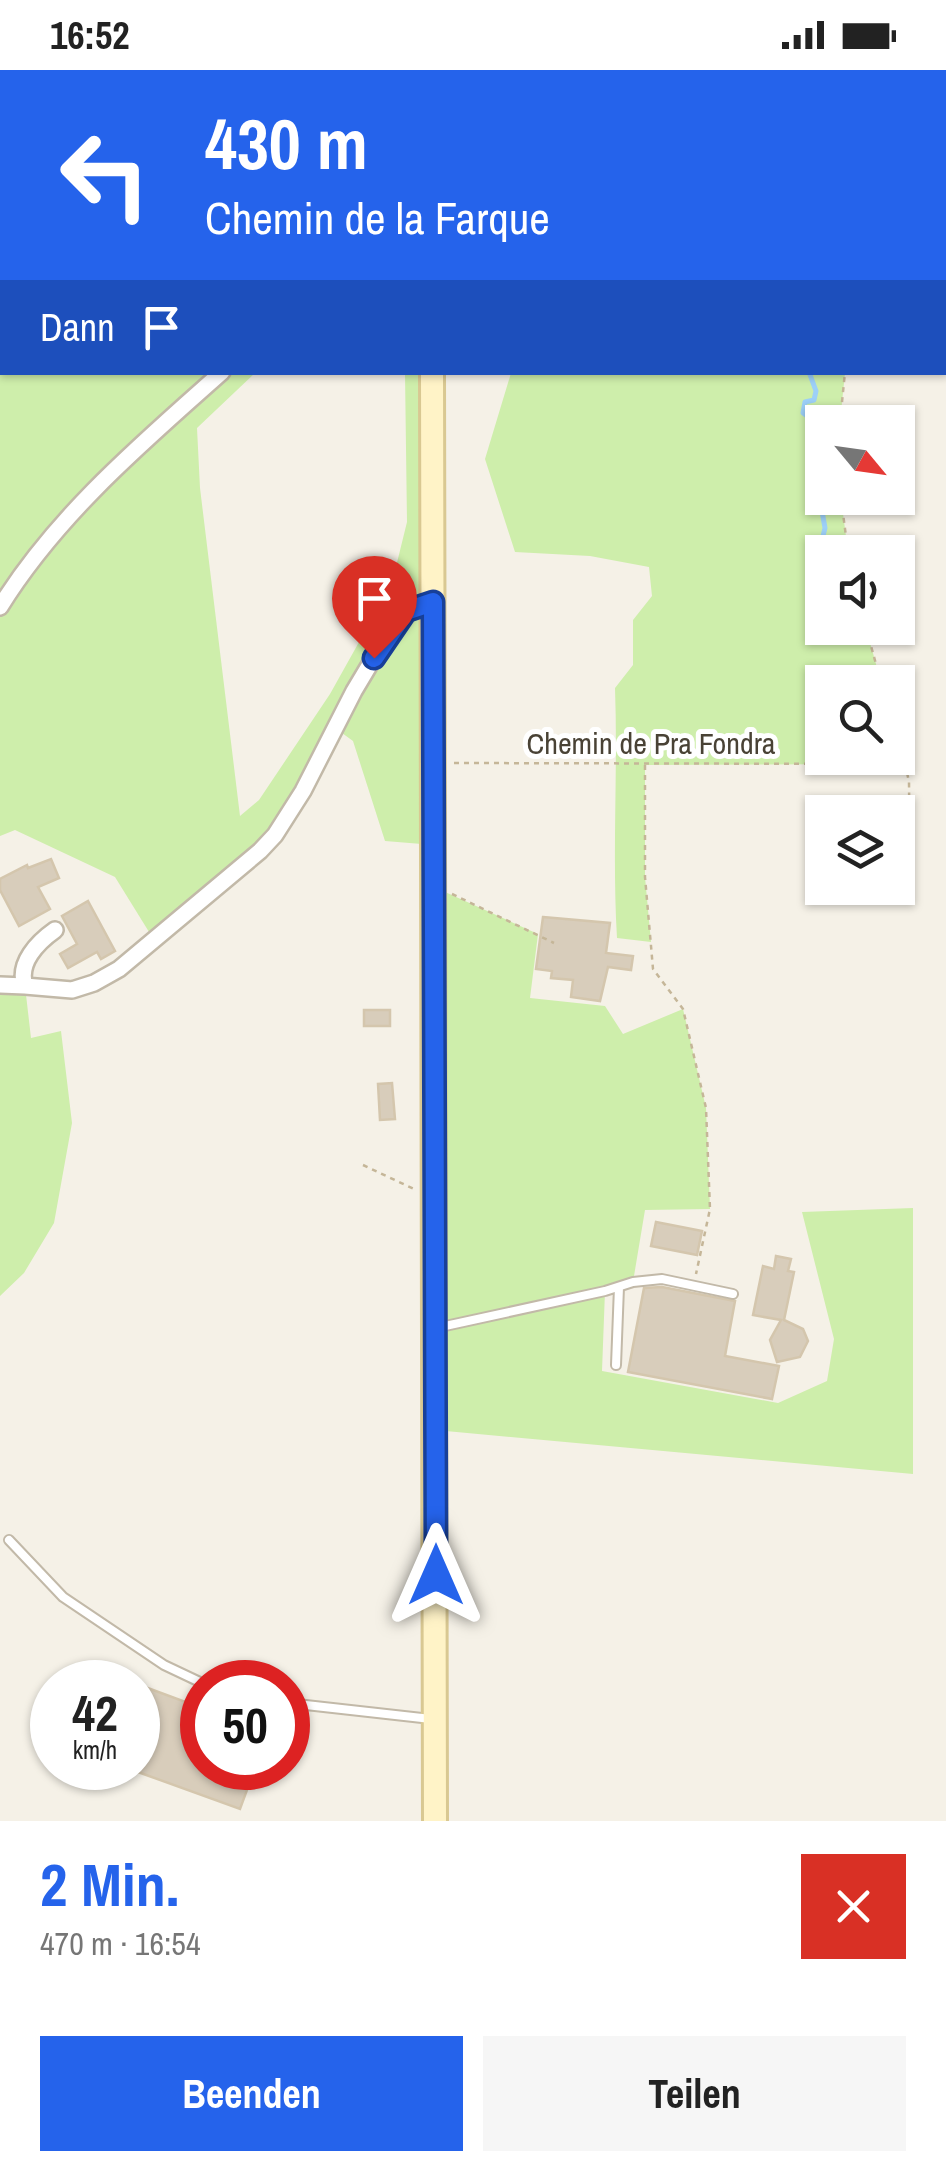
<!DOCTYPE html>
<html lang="de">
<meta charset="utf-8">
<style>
body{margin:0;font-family:"Archivo Narrow",sans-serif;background:#f6f6f6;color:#222;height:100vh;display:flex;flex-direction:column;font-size:38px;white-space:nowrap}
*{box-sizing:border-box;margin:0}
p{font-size:32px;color:#767676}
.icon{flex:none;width:55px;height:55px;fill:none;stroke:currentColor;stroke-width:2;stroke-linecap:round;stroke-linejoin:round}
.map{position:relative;height:1751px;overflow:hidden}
.side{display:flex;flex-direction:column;background:#fff;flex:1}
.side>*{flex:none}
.banner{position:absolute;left:0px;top:0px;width:948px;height:305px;box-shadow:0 2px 8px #0004;background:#2563eb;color:#fff;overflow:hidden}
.needle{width:65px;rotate:119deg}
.controls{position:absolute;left:805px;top:335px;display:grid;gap:20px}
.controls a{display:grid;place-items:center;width:110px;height:110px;border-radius:0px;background:#fff;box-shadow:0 2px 8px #0004;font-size:50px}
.speed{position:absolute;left:30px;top:1590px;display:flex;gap:20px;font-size:50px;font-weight:700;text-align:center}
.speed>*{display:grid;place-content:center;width:130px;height:130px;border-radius:50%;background:#fff;box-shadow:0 2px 8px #0004;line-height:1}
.speed small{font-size:25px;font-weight:400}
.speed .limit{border:15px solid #d22;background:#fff;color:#111}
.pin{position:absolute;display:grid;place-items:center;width:85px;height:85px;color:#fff;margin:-102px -42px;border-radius:50% 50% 50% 0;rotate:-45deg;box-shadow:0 0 10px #0007}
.pin .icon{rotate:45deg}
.me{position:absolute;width:110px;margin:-55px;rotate:0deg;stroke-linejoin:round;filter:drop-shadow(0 0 8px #0008)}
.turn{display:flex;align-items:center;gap:35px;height:210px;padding:0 40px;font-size:45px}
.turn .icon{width:130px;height:130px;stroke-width:2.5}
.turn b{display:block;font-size:70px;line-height:85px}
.then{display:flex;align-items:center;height:95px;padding:0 40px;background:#0003;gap:20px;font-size:38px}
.round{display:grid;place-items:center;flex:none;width:105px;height:105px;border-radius:0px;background:#f6f6f6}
.headline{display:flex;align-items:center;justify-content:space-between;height:170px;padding:0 40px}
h1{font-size:60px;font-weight:800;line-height:75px;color:#2563eb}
.action{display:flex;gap:20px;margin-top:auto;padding:20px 40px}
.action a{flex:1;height:115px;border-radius:0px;background:#2563eb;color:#fff;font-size:40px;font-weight:800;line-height:115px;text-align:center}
.action a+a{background:#f6f6f6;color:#222}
.status{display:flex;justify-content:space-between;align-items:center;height:70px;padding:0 50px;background:#fff;direction:ltr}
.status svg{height:28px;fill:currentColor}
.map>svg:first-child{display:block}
.green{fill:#ceeeab}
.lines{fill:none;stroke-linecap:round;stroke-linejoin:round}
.stream{stroke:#9dd0f8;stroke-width:5}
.building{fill:#d8cdbb;stroke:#d4c6ad;stroke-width:2.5}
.service-casing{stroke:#c2b9a8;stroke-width:12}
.minor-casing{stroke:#c2b9a8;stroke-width:20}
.secondary-casing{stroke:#d9c892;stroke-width:28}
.path{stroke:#c5b698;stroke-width:2.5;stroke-dasharray:5 5;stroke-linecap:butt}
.service{stroke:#fff;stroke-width:8}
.minor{stroke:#fff;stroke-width:15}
.secondary{stroke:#fff3c7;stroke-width:22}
.route-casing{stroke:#184099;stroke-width:25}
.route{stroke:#2563eb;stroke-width:18}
.labels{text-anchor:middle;stroke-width:10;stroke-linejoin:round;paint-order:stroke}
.street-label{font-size:30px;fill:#494235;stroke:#fff}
</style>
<div class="status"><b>16:52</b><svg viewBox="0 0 49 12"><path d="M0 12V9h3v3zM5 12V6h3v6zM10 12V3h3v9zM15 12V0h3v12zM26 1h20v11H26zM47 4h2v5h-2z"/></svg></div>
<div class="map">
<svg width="946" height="1751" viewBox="0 0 946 1751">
<rect width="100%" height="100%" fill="#f5f1e7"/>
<path class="green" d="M0,0H343L344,2H2V302L255,303L197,358L200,418L240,746L259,730L330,624L392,513L407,452L405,303H432L434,775L385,771L353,671L335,658L275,765L154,870L115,807L15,760L0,766Z
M431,0H946V195L945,2Z
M511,303H845L840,352H822V428H841L848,482H822V558H866L881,612H822V688H898V668L904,690L884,694L645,695V807L651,872L617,868C612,785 618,701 615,618L633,595V550L652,526L649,497L590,486L515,482L485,389Z
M434,817L538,864L530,928L605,936L623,964L683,939L706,1038L710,1139L645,1140L633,1212L605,1221L602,1301L778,1333L827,1311L834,1269L802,1142L913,1138V1404L435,1360Z
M0,915L25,916L31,968L61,961L72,1053L54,1153L24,1203L0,1226Z"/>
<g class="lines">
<path class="stream" d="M808,0L809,2
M809,302L816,321L814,330L805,332L803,343L816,352L818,358L810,373L825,458L818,486L822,501
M848,558L862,571"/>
</g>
<path class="building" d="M51,789L59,808L38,817L50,839L19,856L0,820V809L27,795L28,798Z
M88,831L115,881L101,889L97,882L68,898L60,884L77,874L62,846Z
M543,847L610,853L606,883L633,886L631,900L608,897L600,931L571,927L573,910L551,908L552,901L536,899Z
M364,940H390V956H364Z
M392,1013L395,1049L380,1050L378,1014Z
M656,1152L702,1161L697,1185L651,1176Z
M776,1186L791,1189L788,1201L794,1202L784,1250L803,1259L808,1271L800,1287L777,1292L770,1270L781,1250L753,1245L763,1196L774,1199Z
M662,1217L735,1231L725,1286L779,1296L772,1329L628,1302L644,1218Z
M145,1617L202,1638V1698H255L240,1739L138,1702V1637Z"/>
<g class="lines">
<defs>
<path id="service" d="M436,1258L605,1221L633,1212L662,1209L733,1224
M616,1295L619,1217
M9,1470L63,1527L164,1595L202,1613
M288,1633L431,1649"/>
<path id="minor" d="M0,537C57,445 141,374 222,302
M55,860C38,872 17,893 25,916L72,920L94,913L119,899L260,781L275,765L303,721L354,621L394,554L406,541L433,532
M0,915L25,916"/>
<path id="secondary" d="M431,0V2
M432,302L435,1751"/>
</defs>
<use href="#service" class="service-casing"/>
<use href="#minor" class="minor-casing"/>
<use href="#secondary" class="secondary-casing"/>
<path class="path" d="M824,0L825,2
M945,195H946
M840,352L845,302
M841,428L848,482
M866,558L881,612
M454,693L884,694L904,690L898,668
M905,693L909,712L910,816
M645,695V807L653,899L683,939L706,1038L710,1139L696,1204
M452,824L554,873
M363,1095L414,1119"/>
<use href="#service" class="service"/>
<use href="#minor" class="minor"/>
<use href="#secondary" class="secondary"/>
</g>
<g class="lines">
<defs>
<path id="route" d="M374,588L406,541L433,532L436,1505"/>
</defs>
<use href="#route" class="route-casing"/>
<use href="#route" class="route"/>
</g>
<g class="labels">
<g class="street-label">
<text x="651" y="684">Chemin de Pra Fondra</text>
</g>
</g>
</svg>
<div class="controls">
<a><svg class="needle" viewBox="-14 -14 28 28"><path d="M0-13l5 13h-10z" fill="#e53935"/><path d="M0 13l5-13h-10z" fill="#767676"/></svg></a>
<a><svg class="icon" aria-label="sound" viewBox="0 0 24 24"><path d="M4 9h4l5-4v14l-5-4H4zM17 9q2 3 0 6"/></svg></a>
<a><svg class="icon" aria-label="search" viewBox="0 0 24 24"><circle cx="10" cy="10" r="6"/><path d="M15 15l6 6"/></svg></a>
<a><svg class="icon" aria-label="layers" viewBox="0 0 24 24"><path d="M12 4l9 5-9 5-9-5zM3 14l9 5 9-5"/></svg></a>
</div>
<div class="speed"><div>42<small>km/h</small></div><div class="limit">50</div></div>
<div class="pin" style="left:374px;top:588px;background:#d93025"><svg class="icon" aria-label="arrive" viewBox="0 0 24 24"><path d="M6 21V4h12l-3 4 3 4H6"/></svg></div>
<svg class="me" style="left:436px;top:1505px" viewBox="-20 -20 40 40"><path d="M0-17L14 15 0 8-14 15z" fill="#2563eb" stroke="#fff" stroke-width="4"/></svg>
<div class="banner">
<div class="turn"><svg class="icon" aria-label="left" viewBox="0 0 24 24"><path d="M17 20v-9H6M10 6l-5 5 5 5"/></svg><div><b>430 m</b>Chemin de la Farque</div></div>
<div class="then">Dann<svg class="icon" aria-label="arrive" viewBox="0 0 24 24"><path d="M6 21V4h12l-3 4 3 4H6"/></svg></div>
</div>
</div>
<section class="side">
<div class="headline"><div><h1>2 Min.</h1><p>470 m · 16:54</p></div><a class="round" style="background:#d93025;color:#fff"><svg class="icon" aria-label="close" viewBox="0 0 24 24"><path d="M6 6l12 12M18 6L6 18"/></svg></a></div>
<div class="action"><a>Beenden</a><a>Teilen</a></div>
</section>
